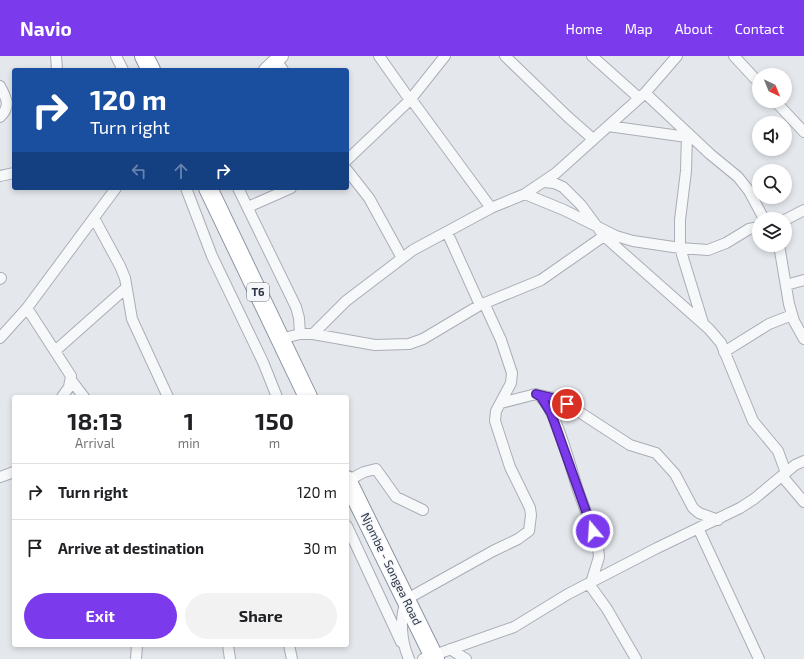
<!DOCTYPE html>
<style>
body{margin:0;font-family:"Exo 2",sans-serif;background:#f2f2f2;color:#202124;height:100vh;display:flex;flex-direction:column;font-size:15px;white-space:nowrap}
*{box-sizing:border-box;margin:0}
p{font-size:13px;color:#757577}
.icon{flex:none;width:22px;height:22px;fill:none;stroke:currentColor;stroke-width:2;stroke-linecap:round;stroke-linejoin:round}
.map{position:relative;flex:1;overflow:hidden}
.sheet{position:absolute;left:12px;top:339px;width:337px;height:252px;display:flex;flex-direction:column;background:#fff;border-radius:4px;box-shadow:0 2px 6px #0003}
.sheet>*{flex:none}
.banner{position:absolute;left:12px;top:12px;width:337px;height:122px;border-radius:4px;box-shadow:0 2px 6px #0003;background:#1a4fa0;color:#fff;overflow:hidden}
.needle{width:26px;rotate:137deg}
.buttons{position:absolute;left:752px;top:12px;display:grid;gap:8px}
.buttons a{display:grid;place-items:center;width:40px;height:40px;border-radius:50%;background:#fff;box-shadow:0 2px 6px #0003;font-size:20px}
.pin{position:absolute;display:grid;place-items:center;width:34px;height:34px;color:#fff;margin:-17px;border:2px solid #fff;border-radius:50%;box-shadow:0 1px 4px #0007}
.me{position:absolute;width:44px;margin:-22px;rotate:342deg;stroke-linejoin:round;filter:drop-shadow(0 0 3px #0008)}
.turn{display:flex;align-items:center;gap:14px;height:84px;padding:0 12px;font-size:18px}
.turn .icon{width:52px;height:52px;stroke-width:2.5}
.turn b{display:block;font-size:28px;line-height:34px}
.lanes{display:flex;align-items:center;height:38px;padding:0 12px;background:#0003;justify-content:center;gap:20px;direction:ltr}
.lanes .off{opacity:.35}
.eta{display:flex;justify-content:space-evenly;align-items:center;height:68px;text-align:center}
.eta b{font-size:24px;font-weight:700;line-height:28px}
.cta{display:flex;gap:8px;margin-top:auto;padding:8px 12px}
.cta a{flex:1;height:46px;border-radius:24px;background:#7c3aed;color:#fff;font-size:16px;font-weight:700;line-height:46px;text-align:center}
.cta a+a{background:#f2f2f2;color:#202124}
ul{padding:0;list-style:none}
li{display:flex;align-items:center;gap:12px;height:56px;padding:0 12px;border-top:1px solid #e0e0e0}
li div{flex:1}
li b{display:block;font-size:15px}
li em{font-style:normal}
header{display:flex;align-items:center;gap:24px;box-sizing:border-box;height:56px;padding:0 20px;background:#7c3aed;color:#fff}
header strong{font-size:19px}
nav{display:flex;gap:22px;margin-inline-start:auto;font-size:14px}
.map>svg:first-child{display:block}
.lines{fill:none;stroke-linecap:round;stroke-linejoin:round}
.street-casing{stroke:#a9aeb7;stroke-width:12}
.secondary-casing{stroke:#a9aeb7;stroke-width:16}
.highway-casing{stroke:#8b94a3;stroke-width:20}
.street{stroke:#f7f8fa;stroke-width:10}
.secondary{stroke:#fff;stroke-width:14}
.highway{stroke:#fff;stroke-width:18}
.route-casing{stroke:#51269a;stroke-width:10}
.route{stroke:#7c3aed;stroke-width:7}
.labels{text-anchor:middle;stroke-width:3;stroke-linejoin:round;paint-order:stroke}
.shield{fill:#f4f6f9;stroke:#676e7b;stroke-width:1}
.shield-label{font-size:11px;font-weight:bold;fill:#2b3445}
.street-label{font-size:12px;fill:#2b3445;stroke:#f4f6f9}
</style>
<header>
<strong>Navio</strong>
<nav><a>Home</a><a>Map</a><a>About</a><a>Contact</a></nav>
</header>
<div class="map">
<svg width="804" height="603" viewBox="0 0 804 603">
<rect width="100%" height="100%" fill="#e4e7ec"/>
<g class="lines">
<defs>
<path id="street" d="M56,0L57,14
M116,0L123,14
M379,0L410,44
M505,0L568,61L593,83
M592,0L639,42
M734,0L759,27
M276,4L283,14
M0,30C7,43 11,50 0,61
M645,37L710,98L738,121L749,135L764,163
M411,43L491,152
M775,45L804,76
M608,70L687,81
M687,77L686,115L680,164V192L703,267
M347,104L410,44L445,0
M347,114L369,142L402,202
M0,120L14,117
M544,126L554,127L563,131L581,149L604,180L709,273L721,287L753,365L778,395L786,417
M186,132L212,200L263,306L277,341
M238,132L296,251L299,262L300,278
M525,138L564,154L616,180L633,185L680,192L708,194L726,187L749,173L759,171
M248,151L291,132
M94,162L120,210L125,222L132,263L168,341
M785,164L804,154
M447,176L480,249
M779,189L789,248L794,265L804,283
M0,223L1,222
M786,229L804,224
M27,252L71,320L69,331L62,341
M313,278L346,245L413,194L491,152L525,138L556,117L645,37L677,0
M0,282L27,252L116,132
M280,283L300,278H313L375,289L409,288L423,283L480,249L541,224L604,180
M55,295L126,232
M724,296L769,268L792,259
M71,324L84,341
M538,339L553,342L567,348L630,389L656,397L675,418L693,452L699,457L718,464
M501,347L536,338C556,348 571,415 579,437C586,456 593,473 598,492L599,501L591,527
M782,420L804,446
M0,421L14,416
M347,425L364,416L376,413L396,441L423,454
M347,470L401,586
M698,472L759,603
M589,528L607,553L636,603
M228,589L230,603
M289,589L292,603
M450,593L466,603
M136,603L137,589
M409,603C401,585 399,561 407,543L493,495L518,483L529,475L531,459L530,452L510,411L495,365L496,355L511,327L512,317L501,284L484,247
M423,603L514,571L568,538L657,492L740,452L754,443L795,409L804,405"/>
<path id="secondary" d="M266,14L281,0"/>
<path id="highway" d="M144,0L151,14
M208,132L308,341
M347,424L435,603"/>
</defs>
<use href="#street" class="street-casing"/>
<use href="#secondary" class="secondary-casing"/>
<use href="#highway" class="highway-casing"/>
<use href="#street" class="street"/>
<use href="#secondary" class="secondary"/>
<use href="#highway" class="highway"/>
</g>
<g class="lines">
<defs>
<path id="route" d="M567,348L553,342L536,338L541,341L551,357L593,475"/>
</defs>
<use href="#route" class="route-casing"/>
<use href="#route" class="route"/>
</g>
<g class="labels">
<rect class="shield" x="247" y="227" width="22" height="18" rx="3"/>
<g class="shield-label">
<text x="258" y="240">T6</text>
</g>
<g class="street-label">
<text transform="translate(391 513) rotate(64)" y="4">Njombe - Songea Road</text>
</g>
</g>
</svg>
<div class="buttons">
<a><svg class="needle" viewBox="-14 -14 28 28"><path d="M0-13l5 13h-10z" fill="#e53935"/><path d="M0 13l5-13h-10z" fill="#757577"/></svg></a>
<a><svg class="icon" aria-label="sound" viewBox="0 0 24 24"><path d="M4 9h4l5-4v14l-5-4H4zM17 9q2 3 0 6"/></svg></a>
<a><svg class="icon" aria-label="search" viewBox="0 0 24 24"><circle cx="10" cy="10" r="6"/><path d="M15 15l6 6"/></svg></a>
<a><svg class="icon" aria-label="layers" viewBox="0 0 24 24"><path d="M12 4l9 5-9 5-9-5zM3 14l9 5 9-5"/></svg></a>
</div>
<div class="pin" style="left:567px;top:348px;background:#d93025"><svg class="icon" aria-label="arrive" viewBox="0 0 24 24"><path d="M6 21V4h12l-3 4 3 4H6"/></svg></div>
<svg class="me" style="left:593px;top:475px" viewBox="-20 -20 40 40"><circle r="17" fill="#7c3aed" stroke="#fff" stroke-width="3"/><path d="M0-11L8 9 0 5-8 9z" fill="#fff"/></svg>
<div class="banner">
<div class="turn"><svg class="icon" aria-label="right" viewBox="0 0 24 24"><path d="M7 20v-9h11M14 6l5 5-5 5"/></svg><div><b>120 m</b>Turn right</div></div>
<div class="lanes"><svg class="icon off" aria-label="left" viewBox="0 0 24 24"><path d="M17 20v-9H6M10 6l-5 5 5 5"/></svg><svg class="icon off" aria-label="ahead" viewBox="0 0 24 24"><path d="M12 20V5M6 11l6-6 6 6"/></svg><svg class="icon" aria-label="right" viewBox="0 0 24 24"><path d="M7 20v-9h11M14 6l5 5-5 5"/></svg></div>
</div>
<section class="sheet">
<div class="eta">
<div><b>18:13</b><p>Arrival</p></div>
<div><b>1</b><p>min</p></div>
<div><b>150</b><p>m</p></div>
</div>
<ul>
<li><svg class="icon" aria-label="right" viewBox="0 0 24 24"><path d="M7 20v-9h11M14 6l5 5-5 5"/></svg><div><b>Turn right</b></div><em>120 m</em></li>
<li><svg class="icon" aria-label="arrive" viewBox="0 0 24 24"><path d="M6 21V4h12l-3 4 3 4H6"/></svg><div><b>Arrive at destination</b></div><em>30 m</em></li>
</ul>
<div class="cta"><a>Exit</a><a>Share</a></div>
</section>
</div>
